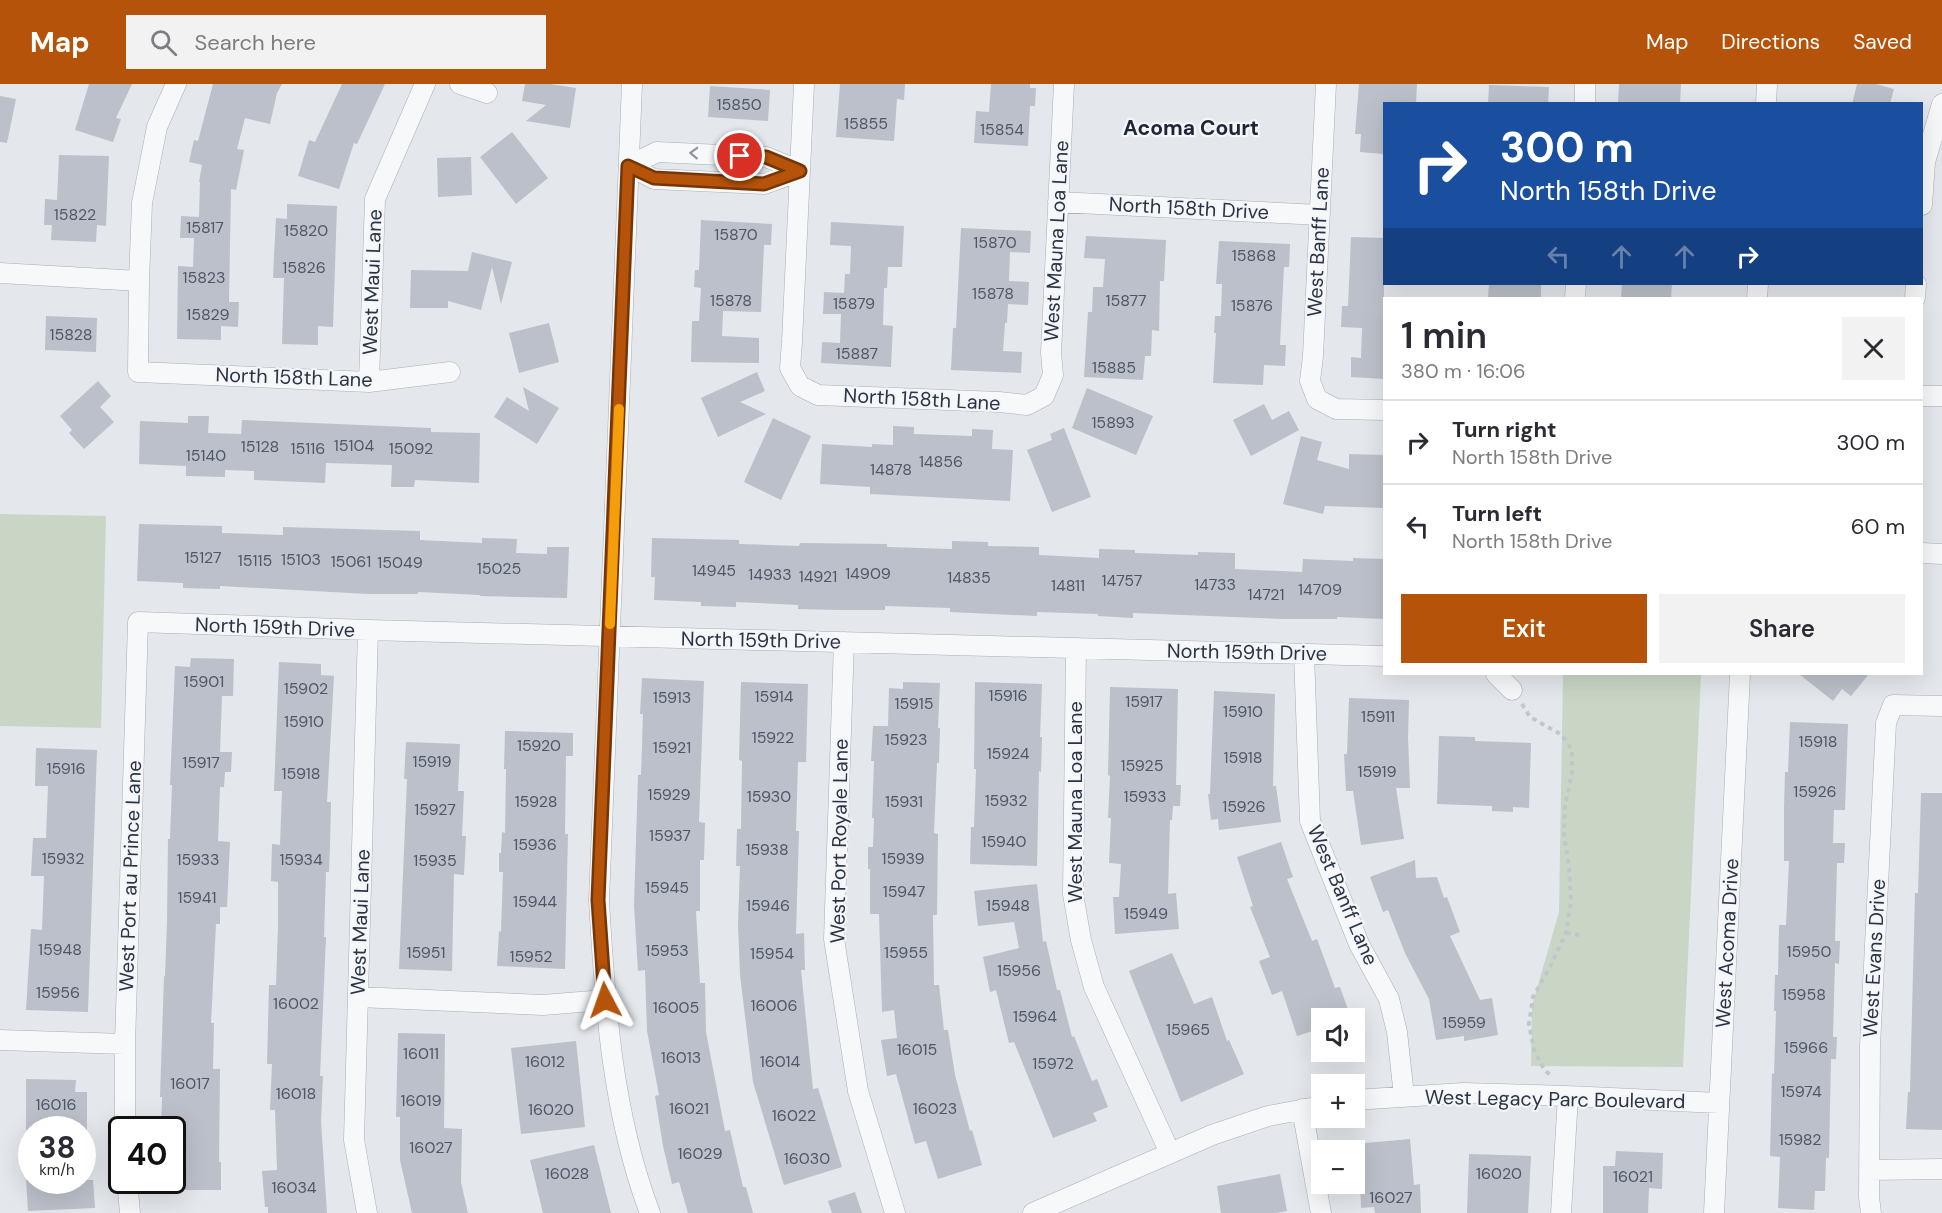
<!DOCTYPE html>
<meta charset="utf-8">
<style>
body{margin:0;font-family:"DM Sans",sans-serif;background:#f2f2f3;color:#2b2b33;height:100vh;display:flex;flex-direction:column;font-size:22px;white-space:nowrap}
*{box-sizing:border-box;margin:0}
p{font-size:20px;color:#7c7c81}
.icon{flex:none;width:33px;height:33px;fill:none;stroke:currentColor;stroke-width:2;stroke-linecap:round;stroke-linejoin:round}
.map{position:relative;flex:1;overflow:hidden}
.sheet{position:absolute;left:1383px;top:213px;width:540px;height:378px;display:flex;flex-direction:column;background:#fff;border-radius:0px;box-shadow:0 6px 24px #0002}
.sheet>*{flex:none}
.hud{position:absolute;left:1383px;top:18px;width:540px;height:183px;border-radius:0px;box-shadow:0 6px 24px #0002;background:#1a4fa0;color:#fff;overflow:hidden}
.fabs{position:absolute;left:1311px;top:924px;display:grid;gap:12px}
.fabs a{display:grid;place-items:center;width:54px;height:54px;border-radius:0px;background:#fff;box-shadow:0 6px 24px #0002;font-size:30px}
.speed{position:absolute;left:18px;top:1032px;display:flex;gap:12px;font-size:30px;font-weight:700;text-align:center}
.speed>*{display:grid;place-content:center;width:78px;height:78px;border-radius:50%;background:#fff;box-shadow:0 6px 24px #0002;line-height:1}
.speed small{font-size:15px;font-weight:400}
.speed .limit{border:3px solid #111;border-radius:9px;background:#fff;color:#111}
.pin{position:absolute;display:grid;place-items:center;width:51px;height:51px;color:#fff;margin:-26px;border:3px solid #fff;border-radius:50%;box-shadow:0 2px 6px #0007}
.me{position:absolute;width:66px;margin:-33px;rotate:356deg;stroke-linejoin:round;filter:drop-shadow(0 0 4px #0008)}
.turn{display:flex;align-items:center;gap:21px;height:126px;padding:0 18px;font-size:27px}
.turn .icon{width:78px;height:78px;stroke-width:2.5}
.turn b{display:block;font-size:42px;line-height:51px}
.lanes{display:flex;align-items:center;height:57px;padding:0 18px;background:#0003;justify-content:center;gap:30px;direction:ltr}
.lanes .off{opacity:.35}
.round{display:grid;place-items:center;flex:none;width:63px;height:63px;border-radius:0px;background:#f2f2f3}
.overview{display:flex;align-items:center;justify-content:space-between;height:102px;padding:0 18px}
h1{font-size:36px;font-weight:600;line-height:45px}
.button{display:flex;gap:12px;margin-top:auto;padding:12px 18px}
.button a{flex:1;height:69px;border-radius:0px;background:#b45309;color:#fff;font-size:24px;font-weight:600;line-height:69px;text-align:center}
.button a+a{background:#f2f2f3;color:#2b2b33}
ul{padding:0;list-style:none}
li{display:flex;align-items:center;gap:18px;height:84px;padding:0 18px;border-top:2px solid #e1e1e2}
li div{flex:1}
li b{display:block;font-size:22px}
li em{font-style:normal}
header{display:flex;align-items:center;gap:36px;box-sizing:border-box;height:84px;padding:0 30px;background:#b45309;color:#fff}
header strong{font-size:28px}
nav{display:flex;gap:33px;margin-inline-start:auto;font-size:21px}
.search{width:420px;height:54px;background:#f2f2f3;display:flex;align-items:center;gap:15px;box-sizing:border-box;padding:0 21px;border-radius:0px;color:#7c7c81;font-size:22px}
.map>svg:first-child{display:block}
.green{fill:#c9d6c5}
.building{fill:#bbc0ca}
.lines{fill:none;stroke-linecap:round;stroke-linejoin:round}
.minor-casing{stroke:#a9aeb7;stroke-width:21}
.path{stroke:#c2c5cb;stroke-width:4;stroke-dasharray:4.5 4.5;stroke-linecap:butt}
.minor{stroke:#f7f8fa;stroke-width:20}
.oneway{stroke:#9196a0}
.route-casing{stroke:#753606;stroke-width:15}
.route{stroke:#b45309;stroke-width:10}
.slow{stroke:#f59e0b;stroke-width:10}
.labels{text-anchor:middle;stroke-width:4.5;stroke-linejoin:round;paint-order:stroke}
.number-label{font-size:16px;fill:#4f5766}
.street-label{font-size:20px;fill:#2b3445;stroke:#f4f6f9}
.neighbourhood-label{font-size:21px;font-weight:bold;fill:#1d2536;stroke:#f4f6f9}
</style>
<header>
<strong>Map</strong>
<div class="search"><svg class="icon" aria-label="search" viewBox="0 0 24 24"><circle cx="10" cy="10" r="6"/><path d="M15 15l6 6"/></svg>Search here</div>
<nav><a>Map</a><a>Directions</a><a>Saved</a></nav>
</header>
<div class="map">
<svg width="1942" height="1129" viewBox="0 0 1942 1129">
<rect width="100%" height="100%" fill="#e4e7ec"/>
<path class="green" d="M0,430L106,432L101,644L0,642Z
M1563,590H1701L1683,983L1531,982L1532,922L1559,828Z"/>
<path class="building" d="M89,0H132L116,34L121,35L113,58L75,46Z
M213,0H282L277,9L270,40L245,34L237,65L244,66L236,106L231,105L229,218H239L238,243L221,242V256L177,255L178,182L193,183L194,154H180L181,132L199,133L200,98H199L202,81L189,78L194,56L198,57Z
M342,0H385L357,60L354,59L339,105L298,92L309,56L315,58Z
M525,0H550L576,4L570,44L526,37L546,21L522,17Z
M840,0H905L904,16L897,15L894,57L836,53Z
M991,0H1030V4H1036L1035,22H1030L1028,62L974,59L976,27L989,28Z
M1359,0H1417L1416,19L1384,20V70L1360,68L1361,50H1355Z
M1619,0H1681L1680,20H1618Z
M1857,0H1876L1894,5L1890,20H1852Z
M1489,1L1549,3L1548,20H1488Z
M710,2L770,6L768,37L708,33Z
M0,12L16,15L7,59L0,58Z
M512,48L548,94L516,120L480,73Z
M59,71L109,72L106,142L97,141L96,158L51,156L52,141H44L45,115L57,116Z
M471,73L472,111L438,113L437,74Z
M287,120L337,122L333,243L318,242V261L282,260L284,194H273L274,171L276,134L287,135Z
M701,136L772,140L771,161H764L761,228L723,227L722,252L759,254V279L691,278L692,237H699L701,204L694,203L695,186H699Z
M831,138L904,142L902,183H888L887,204H884L883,241L893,242L891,283L821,279L822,258L840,259L841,230H823L824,208L844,209L845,190H850L851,162L830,161Z
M961,144L1031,147L1030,169L1010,168L1009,197L1029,198L1028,221L1008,220L1007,239H1005L1003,267L1022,268L1021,289L951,286L953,244H956Z
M1086,152L1166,156L1164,197H1160L1159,247L1152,246L1151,272H1145L1143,296L1084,293L1088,228H1092L1093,203H1103L1105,175L1084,174Z
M1351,153L1384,154V295L1351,293V273L1361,274L1362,244L1341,243L1342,222H1348Z
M1219,157L1290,160L1289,183H1284L1280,261H1286L1285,282L1264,281L1263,301L1213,299L1216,249H1214L1215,232H1221L1222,200H1216Z
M472,168L512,178L501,220L492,183L481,226L448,217V224H410L411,186L468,187Z
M1489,200H1541V214H1488Z
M1622,200H1672L1671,214H1621Z
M46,232L97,234L96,268L45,266Z
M549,239L559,278L519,289L509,249Z
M757,288L765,307L740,318L766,330L718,353L701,314Z
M98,297L111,312L100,323L114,338L84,365L69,349L72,346L60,332Z
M523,303L559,324L537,360L494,333L507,313L529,327Z
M1087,304L1153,332L1136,371L1072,344Z
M1264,320L1272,336L1289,327L1299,346L1251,372L1233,336Z
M188,332H209L208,349L241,350L242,336L431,344V348L480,349L479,399L415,396L414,403H391L392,381L326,379L325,399L254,396V387L225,386V393L186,392V382L139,380L140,337L188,339Z
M773,334L811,352L781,416L744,398Z
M893,342L914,343V350L972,352V345L993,346L992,365L1013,366L1010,417L870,410V403L820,400L822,360L872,363V360L893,361Z
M1064,344L1091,413L1052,428L1027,366L1052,356L1050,350Z
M1301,352L1322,358L1317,376L1349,385V370L1384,371V424L1325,422L1323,430L1283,420Z
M139,440L222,442V449L283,451V443L420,447V456L482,459V454L517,455L516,469L547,470V463H569L567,514L480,512V511L418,508V510H368L220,502V505L183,504V499L137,497Z
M652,454L739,456V460L799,462L800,459L887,460V463L952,465V457L988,458V462L1039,463V471L1099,474V465L1135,466V469L1198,471V468L1235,469V485L1302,488L1303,475L1353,477V474L1384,475V535L1337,533V535H1284L1133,529V534L1098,532V530L1037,528V532L950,528V524L885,522V526H836L798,525V521L736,518V523L701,522V518L654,516L655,493H651Z
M191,574L234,575L233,612H222L220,668H232L231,688H225L224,703H220L218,757L230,758L227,823H220V840H216L211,939H214L213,985H220L219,1078H221V1106H172V1046H161L162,1013H160L164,892H165L167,838L168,755H170L172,701H170L175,582L190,583Z
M279,578L321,580V591L334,592L327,718H331L330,762L329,788H326L324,853H326L320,992H323L321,1037L327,1129H268V1123H265L262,1087L277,1086L275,1026H270L272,980H267L269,901H276L278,843V798L271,797L272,760L280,761L282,707H274Z
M1799,590H1869L1851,612L1842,605L1833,617Z
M642,594L704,597L699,738L705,739L704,776H700V827H696L700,899H705L706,948L725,1047L730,1046L743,1103H746L753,1129H688L679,1098L672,1100L663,1062L655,1012L659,1011L647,947L645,886L638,887L634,821L638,691H641L643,630H640Z
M741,598L808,600L806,678H798L796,747H799L796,850L804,849L805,886H801L813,1005L818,1004L842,1083L784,1101L753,998L740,891L738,840L740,782H736L737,745H741L742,677L739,676Z
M903,598L940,599L938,644H940L939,679H937L934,749L938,750L937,831H933L934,901H939L944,946H948L955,991L970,1047L972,1046L982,1081L938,1095L926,1057L915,1060L896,990L887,992L881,956L897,954L894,926L882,928L879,830H870V785H868V763H873L874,734H872L874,677H871L873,642H888L889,604L903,605Z
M975,598L1042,600L1040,653H1042L1041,688L1039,687L1037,782L970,780L971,743H974L976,685H974Z
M1110,603L1178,605L1176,701H1181L1180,722H1173L1172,736H1170L1168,810L1176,809L1179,845L1115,850L1113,813H1119L1121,780L1109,779L1111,734H1108L1110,692L1108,691Z
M1214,607L1275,610L1273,702H1276L1281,738L1219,746L1218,735L1211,736L1208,710H1210Z
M1349,614L1409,616L1408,653L1410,704H1396L1404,755L1361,761L1353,707H1346L1344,670H1347Z
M1790,638L1848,640L1845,726H1834L1833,759H1845L1844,779H1837L1835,857H1840L1839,880L1835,879L1833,953H1837L1836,975H1831L1829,1074H1826L1825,1107H1815L1814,1126L1778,1124L1780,1073L1770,1072L1772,989L1774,990L1776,927H1774L1775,891H1778L1779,841H1786L1789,777H1784V724L1785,688H1788Z
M505,647L573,649V672H566L565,750H568L565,885L497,882L499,847L501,848L503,788H499V769H501L502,748L505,749L506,685H504Z
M1439,652L1475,653V657L1531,659L1529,724L1513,723V728L1492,727V722L1437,720Z
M406,658L460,660L458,707H464L462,752H466L464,791L454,790L452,887L399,885L407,695H404Z
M36,664L97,666L88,928L26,926L31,845L42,846L44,792H31L33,754H46L48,702H35Z
M1921,709H1942V1046L1906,1045L1908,1008H1910L1915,809H1918Z
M1281,758L1293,793L1287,795L1312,857L1317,855L1335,904L1340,903L1351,934H1322V944L1297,952L1282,907L1272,911L1259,877L1270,873L1250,823L1253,822L1237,773Z
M1415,776L1416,794L1437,793L1444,814L1447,813L1460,848L1450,852L1480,916L1492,914L1498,951L1464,957V952L1436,956L1429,915L1405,869L1388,826L1383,828L1370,793Z
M1037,800L1043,858L1046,857L1057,906H1060L1072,953L1074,952L1092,997L1097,995L1108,1023L1093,1029L1097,1037L1053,1054L1014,958L1009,959L996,906L990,908L983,873L1019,864L1014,838L978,842L974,807Z
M1172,869L1194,920L1212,913L1227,957L1229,956L1244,990L1181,1018L1129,887Z
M398,949L445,950L444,1044L462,1045L461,1098L468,1129H412L400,1076V1033H396Z
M576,957L585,1043L521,1050L511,964Z
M26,995L76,996L75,1008H87V1046H26Z
M1410,1055L1414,1101L1420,1100L1421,1129H1375L1374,1123L1361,1124L1360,1094H1354V1060Z
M594,1061L611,1129H543L530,1076Z
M1616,1067L1663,1069L1662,1105L1649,1104L1648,1129H1603V1082H1615Z
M1469,1070L1531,1072L1528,1129H1467Z
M1280,1090L1287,1127L1276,1129H1221L1217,1102Z
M26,1096H93L95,1124L28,1127Z
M855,1108L862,1129H832L828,1117Z"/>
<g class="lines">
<defs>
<path id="minor" d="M176,0L157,43L142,119L139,197L138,288L369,298L450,288
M460,0L487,9
M632,0L599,816C605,922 612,1029 650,1129
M804,0L792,258L790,284L800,302L818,311L999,318L1027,321L1044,312L1053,291L1051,269L1064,0
M1326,0L1313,272L1310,297L1317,315L1336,325L1384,326
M1585,20V0
M1766,20L1767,0
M629,82L657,68L766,73L800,87
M629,82L654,95L764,100L800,87
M1058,118L1320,131
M1922,121L1925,78L1942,20
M0,189L139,197
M1575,214L1576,200
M1757,214L1758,200
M1915,214L1916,200
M369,298L375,115L425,0
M1922,312H1942
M1922,469L1942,470
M844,558L834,855L858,1007L895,1129
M1076,564L1073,810L1081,856L1094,903L1170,1069
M1304,570L1310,737L1359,860L1389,915L1397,948L1404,1012
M1496,590L1512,606
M358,913L543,921L605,916
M0,956L125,960
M1354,1016L1463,1009L1568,1012L1719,1019
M1302,1025L1321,1129
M125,1046V960L138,538L368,546L1384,572
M1869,1086L1942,1085
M127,1096L130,1129
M367,1129L354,1056L368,546
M1033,1129L1212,1051L1268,1032L1322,1022
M1561,1129L1568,1012
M1714,1129L1740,590
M1871,1129L1869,1113L1870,962L1886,639L1893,621L1942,622"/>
</defs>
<use href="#minor" class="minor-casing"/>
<path class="path" d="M1522,620L1530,633L1562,651L1572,666V689L1565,722L1564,750L1569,784L1571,818L1566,849L1550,883L1533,913L1529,940L1534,966L1544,985L1552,993
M1566,849L1580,851"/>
<use href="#minor" class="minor"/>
</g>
<defs><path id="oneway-chevron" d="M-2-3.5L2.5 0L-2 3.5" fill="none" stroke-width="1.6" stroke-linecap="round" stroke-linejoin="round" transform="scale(1.5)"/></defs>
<use class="oneway" href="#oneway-chevron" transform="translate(694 69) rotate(-178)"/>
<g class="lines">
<defs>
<path id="route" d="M605,916L598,816L628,82L654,94L764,100L800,87L766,73L740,72"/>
</defs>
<use href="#route" class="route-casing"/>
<use href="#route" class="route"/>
<path class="slow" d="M610,540L619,325"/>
</g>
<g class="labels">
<g class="number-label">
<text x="739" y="26">15850</text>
<text x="866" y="45">15855</text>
<text x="1002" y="51">15854</text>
<text x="75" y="136">15822</text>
<text x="205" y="149">15817</text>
<text x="306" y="152">15820</text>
<text x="736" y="156">15870</text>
<text x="995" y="164">15870</text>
<text x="1254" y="177">15868</text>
<text x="304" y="189">15826</text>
<text x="204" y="199">15823</text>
<text x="993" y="215">15878</text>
<text x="731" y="222">15878</text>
<text x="1126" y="222">15877</text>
<text x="854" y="225">15879</text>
<text x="1252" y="227">15876</text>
<text x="208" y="236">15829</text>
<text x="71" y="256">15828</text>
<text x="857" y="275">15887</text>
<text x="1114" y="289">15885</text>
<text x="1113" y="344">15893</text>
<text x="354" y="367">15104</text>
<text x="260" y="368">15128</text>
<text x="308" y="370">15116</text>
<text x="411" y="370">15092</text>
<text x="206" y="377">15140</text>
<text x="941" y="383">14856</text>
<text x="891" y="391">14878</text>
<text x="203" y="479">15127</text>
<text x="301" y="481">15103</text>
<text x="255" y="482">15115</text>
<text x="351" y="483">15061</text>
<text x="400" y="484">15049</text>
<text x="499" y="490">15025</text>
<text x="714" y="492">14945</text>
<text x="868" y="495">14909</text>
<text x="770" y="496">14933</text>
<text x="818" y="498">14921</text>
<text x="969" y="499">14835</text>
<text x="1122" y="502">14757</text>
<text x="1215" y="506">14733</text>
<text x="1068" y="507">14811</text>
<text x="1320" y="511">14709</text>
<text x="1266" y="516">14721</text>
<text x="204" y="603">15901</text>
<text x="306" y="610">15902</text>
<text x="1008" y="617">15916</text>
<text x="774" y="618">15914</text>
<text x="672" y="619">15913</text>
<text x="1144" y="623">15917</text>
<text x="914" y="625">15915</text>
<text x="1243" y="633">15910</text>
<text x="1378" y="638">15911</text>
<text x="304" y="643">15910</text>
<text x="773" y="659">15922</text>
<text x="906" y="661">15923</text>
<text x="1818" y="663">15918</text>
<text x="539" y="667">15920</text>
<text x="672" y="669">15921</text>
<text x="1008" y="675">15924</text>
<text x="1243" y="679">15918</text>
<text x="432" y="683">15919</text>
<text x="201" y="684">15917</text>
<text x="1142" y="687">15925</text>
<text x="66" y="690">15916</text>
<text x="1377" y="693">15919</text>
<text x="301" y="695">15918</text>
<text x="1815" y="713">15926</text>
<text x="669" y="716">15929</text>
<text x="769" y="718">15930</text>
<text x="1145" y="718">15933</text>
<text x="1006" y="722">15932</text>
<text x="536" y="723">15928</text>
<text x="904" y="723">15931</text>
<text x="1244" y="728">15926</text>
<text x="435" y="731">15927</text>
<text x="670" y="757">15937</text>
<text x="1004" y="763">15940</text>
<text x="535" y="766">15936</text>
<text x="767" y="771">15938</text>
<text x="63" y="780">15932</text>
<text x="903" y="780">15939</text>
<text x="198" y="781">15933</text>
<text x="301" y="781">15934</text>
<text x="435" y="782">15935</text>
<text x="667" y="809">15945</text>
<text x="904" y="813">15947</text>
<text x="197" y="819">15941</text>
<text x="535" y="823">15944</text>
<text x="768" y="827">15946</text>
<text x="1008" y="827">15948</text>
<text x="1146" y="835">15949</text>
<text x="60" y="871">15948</text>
<text x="667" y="872">15953</text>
<text x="1809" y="873">15950</text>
<text x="426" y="874">15951</text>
<text x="906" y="874">15955</text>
<text x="772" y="875">15954</text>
<text x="531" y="878">15952</text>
<text x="1019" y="892">15956</text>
<text x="58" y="914">15956</text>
<text x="1804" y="916">15958</text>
<text x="296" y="925">16002</text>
<text x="774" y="927">16006</text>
<text x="676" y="929">16005</text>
<text x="1035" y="938">15964</text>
<text x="1464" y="944">15959</text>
<text x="1188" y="951">15965</text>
<text x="1806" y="969">15966</text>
<text x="917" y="971">16015</text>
<text x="421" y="975">16011</text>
<text x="681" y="979">16013</text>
<text x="545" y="983">16012</text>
<text x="780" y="983">16014</text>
<text x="1053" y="985">15972</text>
<text x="190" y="1005">16017</text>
<text x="1801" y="1013">15974</text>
<text x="296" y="1015">16018</text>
<text x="421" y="1022">16019</text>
<text x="56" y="1026">16016</text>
<text x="689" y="1030">16021</text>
<text x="935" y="1030">16023</text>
<text x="551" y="1031">16020</text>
<text x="794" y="1037">16022</text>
<text x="1800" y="1061">15982</text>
<text x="431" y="1069">16027</text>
<text x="700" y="1075">16029</text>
<text x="807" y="1080">16030</text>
<text x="567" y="1095">16028</text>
<text x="1499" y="1095">16020</text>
<text x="1633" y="1098">16021</text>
<text x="294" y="1109">16034</text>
<text x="1391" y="1119">16027</text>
</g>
<g class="street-label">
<text transform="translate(1189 124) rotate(3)" y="7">North 158th Drive</text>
<text transform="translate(1056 157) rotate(-87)" y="7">West Mauna Loa Lane</text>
<text transform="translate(1318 158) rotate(-87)" y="7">West Banff Lane</text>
<text transform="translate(372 198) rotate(-88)" y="7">West Maui Lane</text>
<text transform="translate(294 293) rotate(2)" y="7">North 158th Lane</text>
<text transform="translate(922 315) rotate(3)" y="7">North 158th Lane</text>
<text transform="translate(275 543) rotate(2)" y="7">North 159th Drive</text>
<text transform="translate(761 556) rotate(1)" y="7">North 159th Drive</text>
<text transform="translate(1247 568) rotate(1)" y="7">North 159th Drive</text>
<text transform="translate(1075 718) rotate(-90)" y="7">West Mauna Loa Lane</text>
<text transform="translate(839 757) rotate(-89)" y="7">West Port Royale Lane</text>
<text transform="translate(130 792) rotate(-88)" y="7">West Port au Prince Lane</text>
<text transform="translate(1343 811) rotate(67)" y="7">West Banff Lane</text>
<text transform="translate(360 838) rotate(-88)" y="7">West Maui Lane</text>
<text transform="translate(1727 859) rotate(-87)" y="7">West Acoma Drive</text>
<text transform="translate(1874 874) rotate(-87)" y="7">West Evans Drive</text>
<text transform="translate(1555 1015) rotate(1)" y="7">West Legacy Parc Boulevard</text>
</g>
<g class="neighbourhood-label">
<text x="1191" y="51">Acoma Court</text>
</g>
</g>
</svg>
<div class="fabs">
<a><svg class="icon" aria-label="sound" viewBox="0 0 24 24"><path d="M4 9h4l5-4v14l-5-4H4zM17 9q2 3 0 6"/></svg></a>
<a>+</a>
<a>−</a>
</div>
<div class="speed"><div>38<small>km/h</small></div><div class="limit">40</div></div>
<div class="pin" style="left:740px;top:72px;background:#d93025"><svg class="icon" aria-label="arrive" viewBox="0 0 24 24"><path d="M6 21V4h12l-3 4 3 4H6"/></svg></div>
<svg class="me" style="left:605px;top:916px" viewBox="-20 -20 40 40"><path d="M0-17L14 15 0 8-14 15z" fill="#b45309" stroke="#fff" stroke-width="4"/></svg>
<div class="hud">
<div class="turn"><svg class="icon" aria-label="right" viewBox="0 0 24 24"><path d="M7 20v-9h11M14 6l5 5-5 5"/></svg><div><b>300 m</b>North 158th Drive</div></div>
<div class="lanes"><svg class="icon off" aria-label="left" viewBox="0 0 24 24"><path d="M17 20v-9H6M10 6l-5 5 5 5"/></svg><svg class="icon off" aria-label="ahead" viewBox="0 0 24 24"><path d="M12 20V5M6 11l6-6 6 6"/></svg><svg class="icon off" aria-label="ahead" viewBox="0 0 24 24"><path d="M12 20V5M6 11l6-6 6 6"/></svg><svg class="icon" aria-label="right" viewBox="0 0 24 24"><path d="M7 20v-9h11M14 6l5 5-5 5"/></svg></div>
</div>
<section class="sheet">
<div class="overview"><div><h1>1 min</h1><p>380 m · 16:06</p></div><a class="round"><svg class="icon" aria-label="close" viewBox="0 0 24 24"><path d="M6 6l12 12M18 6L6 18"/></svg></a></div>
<ul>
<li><svg class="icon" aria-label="right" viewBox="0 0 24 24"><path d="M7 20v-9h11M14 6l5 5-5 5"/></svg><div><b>Turn right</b><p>North 158th Drive</p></div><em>300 m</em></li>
<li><svg class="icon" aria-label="left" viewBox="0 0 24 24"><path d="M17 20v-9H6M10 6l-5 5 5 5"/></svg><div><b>Turn left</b><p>North 158th Drive</p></div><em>60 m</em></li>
</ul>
<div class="button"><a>Exit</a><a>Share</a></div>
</section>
</div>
